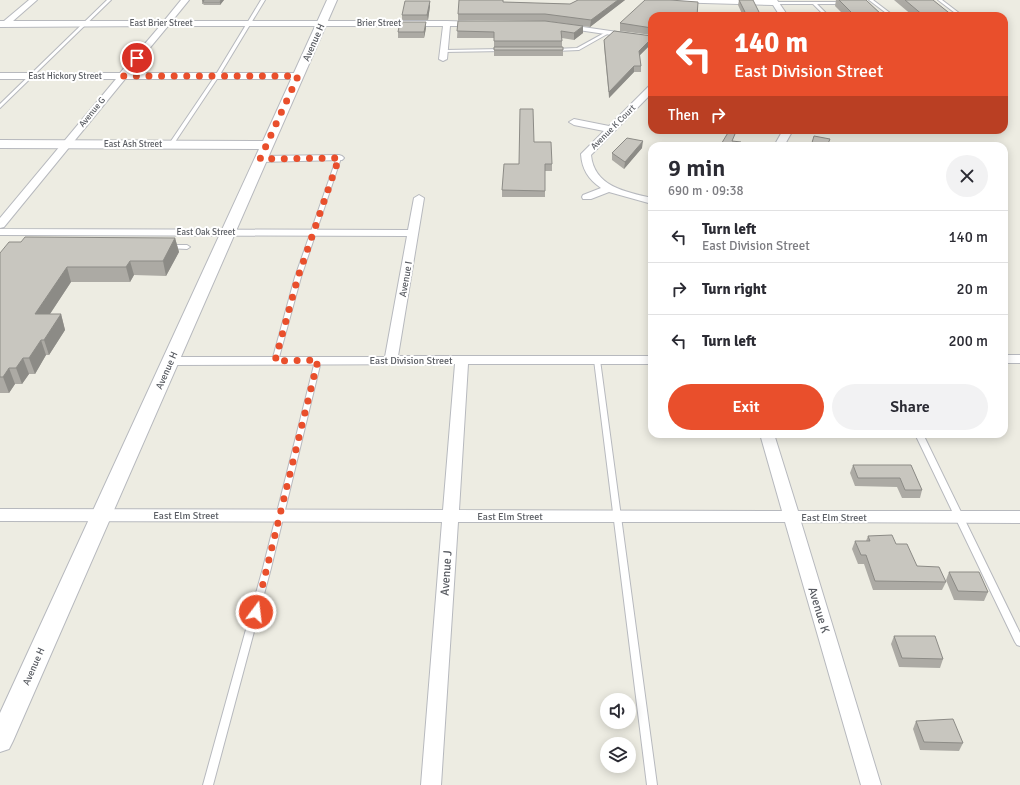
<!DOCTYPE html>
<meta charset="utf-8">
<style>
body{margin:0;font-family:Signika,sans-serif;background:#f2f2f3;color:#2b2b33;height:100vh;display:flex;flex-direction:column;font-size:15px;white-space:nowrap}
*{box-sizing:border-box;margin:0}
p{font-size:13px;color:#7c7c81}
.icon{flex:none;width:22px;height:22px;fill:none;stroke:currentColor;stroke-width:2;stroke-linecap:round;stroke-linejoin:round}
.map{position:relative;flex:1;overflow:hidden}
.details{position:absolute;left:648px;top:142px;width:360px;height:296px;display:flex;flex-direction:column;background:#fff;border-radius:12px;box-shadow:0 2px 10px #0003}
.details>*{flex:none}
.top-card{position:absolute;left:648px;top:12px;width:360px;height:122px;border-radius:12px;box-shadow:0 2px 10px #0003;background:#e94f2c;color:#fff;overflow:hidden}
.fabs{position:absolute;left:600px;top:693px;display:grid;gap:8px}
.fabs a{display:grid;place-items:center;width:36px;height:36px;border-radius:50%;background:#fff;box-shadow:0 2px 10px #0003;font-size:20px}
.pin{position:absolute;display:grid;place-items:center;width:34px;height:34px;color:#fff;margin:-17px;border:2px solid #fff;border-radius:50%;box-shadow:0 1px 4px #0007}
.me{position:absolute;width:44px;margin:-22px;rotate:15deg;stroke-linejoin:round;filter:drop-shadow(0 0 3px #0008)}
.turn{display:flex;align-items:center;gap:14px;height:84px;padding:0 20px;font-size:18px}
.turn .icon{width:52px;height:52px;stroke-width:2.5}
.turn b{display:block;font-size:28px;line-height:34px}
.then{display:flex;align-items:center;height:38px;padding:0 20px;background:#0003;gap:8px;font-size:15px}
.round{display:grid;place-items:center;flex:none;width:42px;height:42px;border-radius:21px;background:#f2f2f3}
.headline{display:flex;align-items:center;justify-content:space-between;height:68px;padding:0 20px}
h1{font-size:24px;font-weight:600;line-height:30px}
.cta{display:flex;gap:8px;margin-top:auto;padding:8px 20px}
.cta a{flex:1;height:46px;border-radius:24px;background:#e94f2c;color:#fff;font-size:16px;font-weight:600;line-height:46px;text-align:center}
.cta a+a{background:#f2f2f3;color:#2b2b33}
ul{padding:0;list-style:none}
li{display:flex;align-items:center;gap:12px;height:52px;padding:0 20px;border-top:1px solid #e1e1e2}
li div{flex:1}
li b{display:block;font-size:15px}
li em{font-style:normal}
.map>svg:first-child{display:block}
.lines{fill:none;stroke-linecap:round;stroke-linejoin:round}
.service-casing{stroke:#b7b9be;stroke-width:2}
.minor-casing{stroke:#b7b9be;stroke-width:2}
.tertiary-casing{stroke:#b7b9be;stroke-width:2}
.service{fill:#fff;fill-rule:evenodd}
.minor{fill:#fff;fill-rule:evenodd}
.tertiary{fill:#fff;fill-rule:evenodd}
.wall{fill:#acaaa4}
.shaded-wall{fill:#8c8b86}
.building{fill:#c8c6bf;stroke:#8c8b86}
.route{stroke:#e94f2c;stroke-width:7;stroke-dasharray:0 12.6}
.labels{text-anchor:middle;stroke-width:4;stroke-linejoin:round;paint-order:stroke}
.far-street-label{font-size:9px;fill:#5a5d63;stroke:#fff}
.street-label{font-size:10px;fill:#5a5d63;stroke:#fff}
.near-street-label{font-size:12px;fill:#5a5d63;stroke:#fff}
</style>
<div class="map">
<svg width="1020" height="785" viewBox="0 0 1020 785">
<rect width="100%" height="100%" fill="#edece2"/>
<g class="lines">
<defs>
<path id="service" d="M107,0H111L0,108V104Z
M261,0H265L219,76L173,145H169V144L215,76Z
M852,0H863L835,4H817L829,16H825L813,4H775L773,3L775,2H835Z
M869,0H873L894,16H890Z
M938,0H942L963,16H959Z
M606,32L609,33L579,50L555,51L553,50L555,49L577,48Z
M503,49L505,50L504,51L444,52L442,51L444,50Z
M337,157L341,158L301,277L278,361L277,362H273L272,361L295,277Z
M169,245H187L190,247L187,249L167,248V246Z
M597,358L600,360L657,785H647L594,360Z
M318,359L321,361L271,568L213,785H203L263,568L315,361Z
M915,434H923L1020,633V646L1017,645L1015,642Z"/>
<path id="minor" d="M29,0H37L13,21H164L181,0H189L172,21H447L477,22L481,24L477,26H450L447,59L443,61L439,59L443,26H168L129,73H298L302,76L298,79H125L4,227L0,228V218L116,79H0V73H120L160,26L0,27V21H4Z
M665,0H777L788,16H780L773,5L669,2Z
M562,24L652,37V41L565,28L561,26Z
M652,85V93L591,155C594,186 625,192 652,198V204L609,192L591,199H583L582,197L583,195L601,188C588,179 582,169 581,154L604,131L574,125L569,122L574,119L609,126L649,86Z
M783,130H793L784,146H774Z
M339,155L342,156L344,158L342,160L260,162L255,159L260,156Z
M419,195L424,198L398,356H652V364H468L459,510L782,511L760,434H774L798,511H1020V523L801,522L881,785H861L785,522H458L441,785H421L442,522L0,521V509L443,510L455,364L170,365L165,364L163,361L165,358L170,357H385L407,236L0,235V229L408,230L414,198Z
M1004,355H1020V363H1004Z"/>
<path id="tertiary" d="M327,0H337L13,741L9,749L0,752V713L259,149L0,148V140L263,141Z"/>
</defs>
<use href="#service" class="service-casing"/>
<use href="#minor" class="minor-casing"/>
<use href="#tertiary" class="tertiary-casing"/>
<use href="#service" class="service"/>
<use href="#minor" class="minor"/>
<use href="#tertiary" class="tertiary"/>
</g>
<path class="wall" d="M202,0H224L220,5H204L203,4H202Z
M578,0H625L590,27L545,21L458,20V14L503,2L570,4Z
M739,0L761,16H743L738,5Z
M829,0H866L883,16H845L835,6L836,0Z
M894,0H933L953,16H913Z
M430,6L428,20H402V15Z
M652,16V35L620,31V23Z
M458,21L583,33L574,40L562,38V47L563,50V56H494V38H457Z
M426,28L424,38H398V32Z
M604,40L652,43L639,56L641,66V72H634L609,98L604,46Z
M534,142L552,164V171H545V197H502V190Z
M642,148L624,169L612,160V153Z
M175,238L179,252L166,276L134,275L130,282H71L50,314H61L65,330L49,355H46L35,374H29L22,384H15L9,393H0V253Z
M853,465H911L922,490L920,498H902L897,487L855,486L850,473Z
M868,536L896,544L917,566L946,582L942,590H873L864,564H858L852,549L855,541H866Z
M949,572L988,592L984,601L954,600L946,580Z
M894,636L943,659L940,668L899,667L891,644Z
M916,721L963,743L959,751L920,750L913,729Z"/>
<path class="shaded-wall" d="M221,0H224L220,5V2Z
M618,0H625L590,27L591,20Z
M430,1V6L428,20L427,15Z
M426,22V28L424,38V32Z
M583,26V33L574,40V33Z
M652,38V43L638,57L639,51Z
M634,66V72L609,98V92Z
M643,141L642,148L624,169L625,162Z
M175,238L179,252L166,276L163,261Z
M130,261L134,275L130,282L126,267Z
M67,267L71,282L40,329L35,314Z
M61,314L65,330L49,355L44,340Z
M41,340L46,355L35,374L29,358Z
M23,358L29,374L22,384L16,368Z
M9,368L15,384L9,393L3,377Z"/>
<path class="building" d="M202,0H221L220,2H203L204,0Z
M459,0H503V2L570,4L578,0H618L591,20L545,14H458Z
M645,0H670L698,2L697,16H652V28L620,23Z
M739,0H753L761,16H747Z
M839,0H866L883,16H855Z
M905,0H933L953,16H924Z
M405,1H430L427,15H402Z
M458,21H545L583,26L574,33L561,31L562,41H494V32L457,31Z
M400,22H426L424,32H398Z
M614,31L652,36V38L639,51L641,66H634L609,92L604,40Z
M494,47H563V50H494Z
M520,109H533L534,142H551L552,164H545V191L502,190L504,164H519Z
M729,131L735,134L732,141L741,142L738,146H720Z
M814,136L830,139L827,146H811Z
M627,138L643,141L625,162L612,153Z
M25,237L175,238L163,261H130L126,267H67L35,314H61L44,340H41L29,358H23L16,368H9L3,377H0V253L9,242H21Z
M853,465H911L922,490H905L900,478H858Z
M892,535L896,544H907L917,566L939,567L946,582L875,581L866,555H861L855,541H870L868,536Z
M949,572H979L988,592L958,591Z
M894,636H935L943,659L902,658Z
M953,719L963,743L924,742L916,721Z"/>
<g class="lines">
<path class="route" d="M137,58L122,76H298L260,159L339,158L298,277L275,361L318,360L256,612"/>
</g>
<g class="labels">
<g class="far-street-label">
<text x="161" y="26">East Brier Street</text>
<text x="379" y="26">Brier Street</text>
<text x="65" y="79">East Hickory Street</text>
<text transform="translate(92 112) rotate(-51)" y="3">Avenue G</text>
<text transform="translate(613 127) rotate(-45)" y="3">Avenue K Court</text>
<text x="133" y="147">East Ash Street</text>
<text x="206" y="235">East Oak Street</text>
</g>
<g class="street-label">
<text transform="translate(313 42) rotate(-66)" y="4">Avenue H</text>
<text transform="translate(405 279) rotate(-80)" y="4">Avenue I</text>
<text x="411" y="364">East Division Street</text>
<text transform="translate(166 370) rotate(-66)" y="4">Avenue H</text>
<text x="186" y="519">East Elm Street</text>
<text x="510" y="520">East Elm Street</text>
<text x="834" y="521">East Elm Street</text>
<text transform="translate(33 666) rotate(-66)" y="4">Avenue H</text>
</g>
<g class="near-street-label">
<text transform="translate(446 573) rotate(-86)" y="4">Avenue J</text>
<text transform="translate(819 610) rotate(73)" y="4">Avenue K</text>
</g>
</g>
</svg>
<div class="fabs">
<a><svg class="icon" aria-label="sound" viewBox="0 0 24 24"><path d="M4 9h4l5-4v14l-5-4H4zM17 9q2 3 0 6"/></svg></a>
<a><svg class="icon" aria-label="layers" viewBox="0 0 24 24"><path d="M12 4l9 5-9 5-9-5zM3 14l9 5 9-5"/></svg></a>
</div>
<div class="pin" style="left:137px;top:58px;background:#d93025"><svg class="icon" aria-label="arrive" viewBox="0 0 24 24"><path d="M6 21V4h12l-3 4 3 4H6"/></svg></div>
<svg class="me" style="left:256px;top:612px" viewBox="-20 -20 40 40"><circle r="17" fill="#e94f2c" stroke="#fff" stroke-width="3"/><path d="M0-11L8 9 0 5-8 9z" fill="#fff"/></svg>
<div class="top-card">
<div class="turn"><svg class="icon" aria-label="left" viewBox="0 0 24 24"><path d="M17 20v-9H6M10 6l-5 5 5 5"/></svg><div><b>140 m</b>East Division Street</div></div>
<div class="then">Then<svg class="icon" aria-label="right" viewBox="0 0 24 24"><path d="M7 20v-9h11M14 6l5 5-5 5"/></svg></div>
</div>
<section class="details">
<div class="headline"><div><h1>9 min</h1><p>690 m · 09:38</p></div><a class="round"><svg class="icon" aria-label="close" viewBox="0 0 24 24"><path d="M6 6l12 12M18 6L6 18"/></svg></a></div>
<ul>
<li><svg class="icon" aria-label="left" viewBox="0 0 24 24"><path d="M17 20v-9H6M10 6l-5 5 5 5"/></svg><div><b>Turn left</b><p>East Division Street</p></div><em>140 m</em></li>
<li><svg class="icon" aria-label="right" viewBox="0 0 24 24"><path d="M7 20v-9h11M14 6l5 5-5 5"/></svg><div><b>Turn right</b></div><em>20 m</em></li>
<li><svg class="icon" aria-label="left" viewBox="0 0 24 24"><path d="M17 20v-9H6M10 6l-5 5 5 5"/></svg><div><b>Turn left</b></div><em>200 m</em></li>
</ul>
<div class="cta"><a>Exit</a><a>Share</a></div>
</section>
</div>
